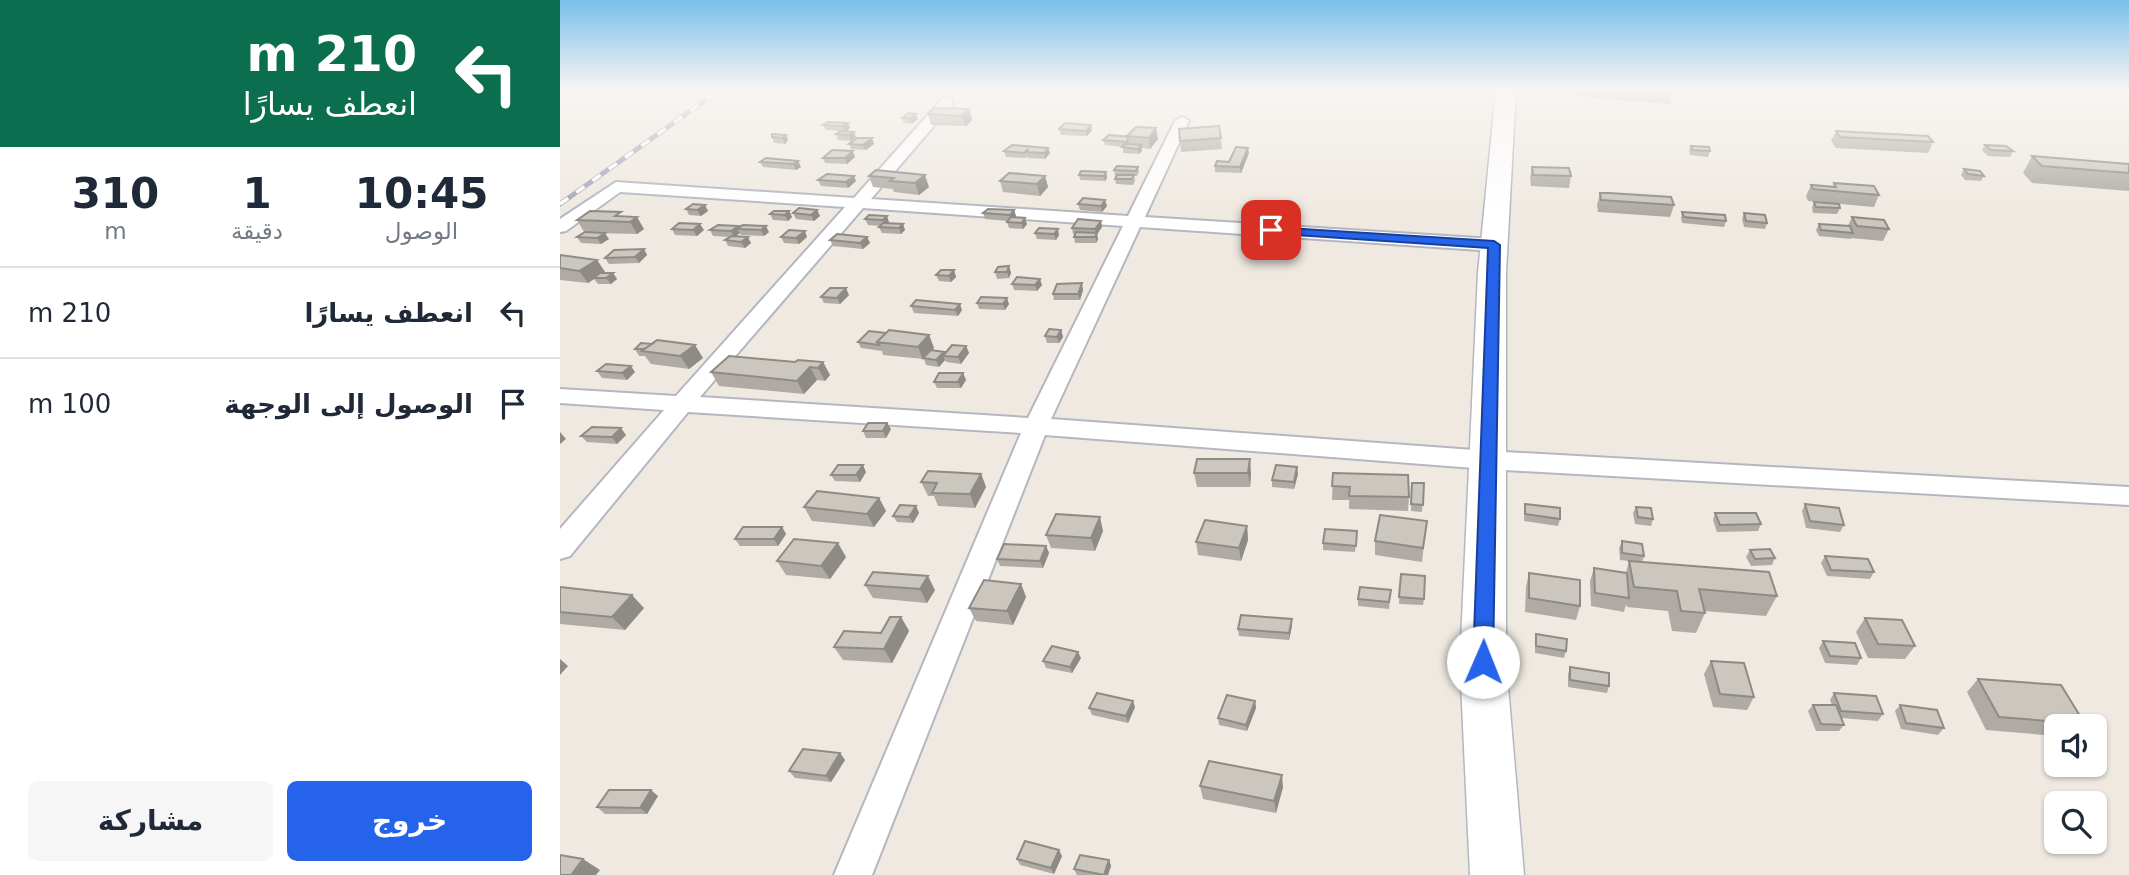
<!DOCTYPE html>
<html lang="ar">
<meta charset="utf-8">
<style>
body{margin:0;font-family:"DejaVu Sans","Noto Sans Arabic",sans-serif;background:#f6f6f7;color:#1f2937;direction:rtl;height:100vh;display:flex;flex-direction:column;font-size:26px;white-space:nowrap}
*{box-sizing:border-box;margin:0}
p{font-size:23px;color:#747a83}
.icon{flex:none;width:38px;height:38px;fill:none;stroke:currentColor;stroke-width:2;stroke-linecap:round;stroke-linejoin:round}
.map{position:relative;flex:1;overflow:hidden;direction:ltr}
.details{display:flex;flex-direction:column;background:#fff;width:560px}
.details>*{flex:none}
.top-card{background:#0b6e4f;color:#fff;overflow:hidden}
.fabs{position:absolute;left:1484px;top:714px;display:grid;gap:14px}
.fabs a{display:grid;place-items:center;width:63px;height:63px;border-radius:10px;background:#fff;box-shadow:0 2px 5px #0004;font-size:35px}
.pin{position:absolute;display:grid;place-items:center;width:60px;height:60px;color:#fff;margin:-30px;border-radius:14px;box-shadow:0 4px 10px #0006}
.me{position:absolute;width:77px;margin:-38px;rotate:1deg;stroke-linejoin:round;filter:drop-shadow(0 0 5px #0008)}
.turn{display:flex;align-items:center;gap:24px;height:147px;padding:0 28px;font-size:32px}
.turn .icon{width:91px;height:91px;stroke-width:2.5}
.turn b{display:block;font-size:49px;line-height:60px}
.eta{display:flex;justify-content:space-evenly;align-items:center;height:119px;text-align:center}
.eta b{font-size:42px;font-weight:700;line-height:49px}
.primary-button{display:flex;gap:14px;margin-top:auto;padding:14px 28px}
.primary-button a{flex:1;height:80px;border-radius:10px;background:#2563eb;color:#fff;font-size:28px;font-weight:700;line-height:80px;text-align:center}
.primary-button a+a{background:#f6f6f7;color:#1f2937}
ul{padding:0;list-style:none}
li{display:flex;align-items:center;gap:21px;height:91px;padding:0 28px;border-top:2px solid #e0e1e3}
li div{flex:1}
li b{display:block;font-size:26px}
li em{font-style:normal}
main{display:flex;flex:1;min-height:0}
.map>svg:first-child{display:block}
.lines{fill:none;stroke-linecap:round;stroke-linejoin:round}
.street-casing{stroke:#b4b7c1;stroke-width:4}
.secondary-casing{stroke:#b4b7c1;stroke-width:3}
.street{fill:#fff;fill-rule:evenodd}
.secondary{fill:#fff;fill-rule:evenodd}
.rail-casing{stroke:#a3a6b8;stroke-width:5}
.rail{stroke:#fff;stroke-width:3.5;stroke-dasharray:10;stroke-linecap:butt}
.wall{fill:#afaba4}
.shaded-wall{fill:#8e8b86}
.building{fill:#cbc7bf;stroke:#8e8b86;stroke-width:2}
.route{fill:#2563eb;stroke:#184099;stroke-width:2}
</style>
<main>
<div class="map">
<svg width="1569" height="875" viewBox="0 0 1569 875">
<rect width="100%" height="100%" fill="#efe9e1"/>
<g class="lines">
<defs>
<path id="street" d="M387,98L392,99V105L311,199L568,216L615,121L622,117L629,121L585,217L934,239L943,245L934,251L580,227L491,419L927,451L1569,487V505L927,469L485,435L312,875H274L461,433L128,412L10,556L0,559V529L104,410L0,403V389L116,396L285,207L60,192L6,231L0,232V219L56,182L294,198L382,99ZM303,208L563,226L468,418L140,397Z"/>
<path id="secondary" d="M936,89H956L946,273V662L964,875H910L900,662L918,273Z"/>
</defs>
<use href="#street" class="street-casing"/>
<use href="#secondary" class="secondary-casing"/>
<use href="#street" class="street"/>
<use href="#secondary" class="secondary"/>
<defs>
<path id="rail" d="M0,204L161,89"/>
</defs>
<use href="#rail" class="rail-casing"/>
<use href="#rail" class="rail"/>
</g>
<path class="wall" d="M1015,89H1112V93L1110,104L1015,96Z
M409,109L412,120L406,126L371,125L368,114Z
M342,118L358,119L352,124L344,123Z
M288,123L290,128L285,131L296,137L291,141L278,140L276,134L280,131L266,130L263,125Z
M531,125L532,130L527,136L501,135L499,129Z
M659,126L662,149L621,152L620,141Z
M1276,131L1373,142L1368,153L1276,148L1271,141Z
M226,135L228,140L225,144L214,143L212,137Z
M549,135L598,139L590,149L582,148V151L579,154L563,153V147L545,145L543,140Z
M312,138L314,144L306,150L291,149L289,144Z
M1425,145L1453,151L1450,157L1428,156L1422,150Z
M1131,146L1150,151L1148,157L1130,155L1129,151Z
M488,148L490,153L485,159L468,158V156L466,158L446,157L444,151Z
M689,153L681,173L655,172V166Z
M1472,156L1569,164V191L1472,183L1463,173Z
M295,157L287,164L265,163L263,158Z
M238,161L241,167L236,170L203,167L200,162Z
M578,167L579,172L577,176H574L575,181L573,185L556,184L555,179L557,176H555L554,170Z
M972,167L1011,176L1009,188L971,186L970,178Z
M1404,169L1424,176L1421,181L1405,180L1401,175Z
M316,170L369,187L359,195L334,192L333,189L313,187L309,176Z
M546,172L547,178L545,181L520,180L519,175Z
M485,176L488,187L480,196L443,192L440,181Z
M258,180L296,181L288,188L261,186Z
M1274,183L1319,195L1314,207L1248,201L1246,196L1251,185L1273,187Z
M1040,193L1114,205L1110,217L1038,212L1037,205Z
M545,200L547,206L542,212L520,210L518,204Z
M1254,202L1280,208L1277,214L1253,213L1252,207Z
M145,205L148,211L141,216L129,215L126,209Z
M257,210L260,216L254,221L236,219L233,213Z
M454,210L456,216L455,218L467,224L463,229L449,228L447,222L448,221L425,219L423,213Z
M229,211L232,217L228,221L213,220L210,214Z
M1122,212L1166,221L1164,227L1122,223L1121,218Z
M1184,213L1207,223L1205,229L1184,227L1182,219Z
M309,215L329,222L328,223L343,224L345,230L341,234L322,233L319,227L321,226L308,225L305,219Z
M64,217L84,229L77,234L35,233L49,239L41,244L21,243L17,237L24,232L17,220Z
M1292,217L1329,229L1323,241L1291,238V239L1259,236L1256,230L1259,224L1288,226Z
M541,221L542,227L537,234L538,239L536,243H515L514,237L515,234H513L512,228Z
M179,228L209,232L204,236L181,235L180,233L176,236L191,243L185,248L168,246L165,240L170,237L153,236L150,230Z
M479,228L499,235L496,240L477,239L475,233Z
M112,229L144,230L137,236L115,235Z
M221,237H247L239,244L224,243Z
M307,237L310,243L303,249L273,246L270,240Z
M84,249L87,255L79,263L49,264L45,258Z
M0,255L37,260L45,272L44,273H53L57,279L51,284H38L34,279L28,283L0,280Z
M449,266L451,273L449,278L437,279L435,272Z
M394,270L396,277L391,282L379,281L376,275Z
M452,284L482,285L477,291L454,290Z
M523,290L520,300H494L493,294Z
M289,295L280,304L264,303L261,297Z
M417,303L449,304L445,310L419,309Z
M351,306L402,310L398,316L354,313Z
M501,330L503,337L499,343H487L485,336Z
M326,333L369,335L374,348L372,350L384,352L385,354L406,346L409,353L401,364L386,362L385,360L379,367L366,365L364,359L323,355L322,351L301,348L298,342Z
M81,343L143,358L129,369L91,364L85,356H79L75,349Z
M235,362H263L270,375L265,381L257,380L244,394L159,386L151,372Z
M37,371L75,372L67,380L42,378Z
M403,373L406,380L401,388H377L374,382Z
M331,429L326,438H306L303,431Z
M66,435L57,444L27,442L21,436Z
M306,472L300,482L275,481L271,475Z
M634,473H691L690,487H637Z
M773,473L849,497L848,511L789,509V500H772Z
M421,474L426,487L415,508L378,506L374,496H368L361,482Z
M738,474L734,489L712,487V480Z
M852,483H864L862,512L851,511Z
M319,498L326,511L314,527L252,521L244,507Z
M965,504L1000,519L998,526L964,521Z
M1245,504L1284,525L1280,532L1246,528L1242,511Z
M356,506L359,513L353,523L337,522L333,516Z
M1076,507L1093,519L1091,526L1075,524L1073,513Z
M1155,513L1201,524L1198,531L1157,532L1153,520Z
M687,526L688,540L681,561L638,555L636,542Z
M222,527L226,534L218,546H180L175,539Z
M543,531L535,551L491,548L486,535Z
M797,531L795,552L763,550V543Z
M865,535L862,562L815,555V541Z
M1062,541L1084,556L1082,562L1217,596L1206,616L1144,611L1145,613L1136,633L1112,631L1108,611L1067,607L1066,604L1064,612L1031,606L1030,581L1034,568L1066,572L1069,561L1060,560L1059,548Z
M486,546L489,553L483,568L440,566L437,559Z
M1190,550L1215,558L1212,565L1191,566L1186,557Z
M1265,556L1314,572L1310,579L1267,576L1261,563Z
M286,557L270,579L226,575L217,561Z
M969,573L1020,606L1016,620L965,612L966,587Z
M841,574L864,599L863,605L839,604Z
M461,584L466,597L453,625L416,621L409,608Z
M305,585L375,590L367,603L313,598Z
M0,587L84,608L65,630L0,624Z
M831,590L829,609L798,606V599Z
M341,617L349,631L332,663L283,660L274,647L321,633Z
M1305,618L1355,646L1345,659L1308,658L1296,632Z
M732,626L729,640L679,636L678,629Z
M976,634L1006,651L1004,658L975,653V641Z
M1263,641L1301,658L1297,665L1265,663L1259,648Z
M521,658L512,673L486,668L483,661Z
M1151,661L1194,697L1187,710L1153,707L1144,674Z
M1010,667L1049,686L1047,693L1008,687V674Z
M1418,679L1525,724L1523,726H1496V736L1426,730L1407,692Z
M1274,693L1323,714L1318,721L1281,718L1284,725L1279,731H1256L1248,711L1253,705H1272L1270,700Z
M695,701L696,708L687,731L659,725L658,718Z
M1340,705L1384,728L1378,735L1341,729L1335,711Z
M575,707L568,723L532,715L529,708Z
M280,753L285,760L271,782L235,778L229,771Z
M640,786L723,787L716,813L643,799Z
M98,796L87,814H45L37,807Z
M502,856L494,874L460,865L457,859Z
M549,860L551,866L548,875H517L514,869Z"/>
<path class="shaded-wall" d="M409,109L412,120L406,126L402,116Z
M356,114L358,119L352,124L350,118Z
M288,123L290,128L285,132L282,126Z
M531,125L532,130L527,136L526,131Z
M596,128L598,139L590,149L589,138Z
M294,132L296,137L291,141L289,135Z
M226,135L228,140L225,144L222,138Z
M312,138L314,144L306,150L303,145Z
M581,145L582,151L579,154L578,149Z
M488,148L490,153L485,159L484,153Z
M688,148L689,153L681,173L680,167Z
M293,151L295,157L287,164L285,158Z
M238,161L241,167L236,170L233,164Z
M546,172L547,178L545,181L544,176Z
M365,175L369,187L359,195L355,183Z
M294,176L296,181L288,188L286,182Z
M485,176L488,187L480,196L477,184Z
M545,200L547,206L542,212L541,206Z
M145,205L148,211L141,216L137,210Z
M257,210L260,216L254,221L251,215Z
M454,210L456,216L452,221L450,215Z
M229,211L232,217L228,221L225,215Z
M327,216L329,222L325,226L323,220Z
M77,217L84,229L77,234L70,222Z
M465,218L467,224L463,229L462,223Z
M541,221L542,227L537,234L538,239L536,243L535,229Z
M140,224L144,230L137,236L133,230Z
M343,224L345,230L341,234L339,228Z
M179,226L180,229H177L180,233L174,237L171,231Z
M206,226L209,232L204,236L201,230Z
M498,229L499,235L496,240L494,234Z
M245,231L247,237L239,244L236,238Z
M45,233L49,239L41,244L37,238Z
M188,237L191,243L185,248L181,242Z
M307,237L310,243L303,249L300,243Z
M84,249L87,255L79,263L75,257Z
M37,260L45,272L36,278H34V279L28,283L19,271Z
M449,266L451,273L449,278L447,272Z
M394,270L396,277L391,282L389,276Z
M53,273L57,279L51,284L46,278Z
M480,279L482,285L477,291L475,285Z
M522,283L523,290L520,300L518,294Z
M286,288L289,295L280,304L277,298Z
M447,298L449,304L445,310L443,304Z
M400,304L402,310L398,316L395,310Z
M501,330L503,337L499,343L497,337Z
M369,335L374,348L363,360L358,347Z
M135,345L143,358L129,369L120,356Z
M406,346L409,353L401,364L398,357Z
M384,352L385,356H383L385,360L379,367L376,360Z
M263,362L270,375L265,381L258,368Z
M71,366L75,372L67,380L62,373Z
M250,367L257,380L244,394L237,381Z
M403,373L406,380L401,388L398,382Z
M327,423L331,429L326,438L323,431Z
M61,428L66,435L57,444L52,437Z
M0,432L6,439L0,444Z
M690,459L691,473L690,487L688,473Z
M303,465L306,472L300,482L296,475Z
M737,467L738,474L734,489V482Z
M421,474L426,487L415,508L410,494Z
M319,498L326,511L314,527L307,514Z
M356,506L359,513L353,523L349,517Z
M540,517L543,531L535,551L531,538Z
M687,526L688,540L681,561L679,548Z
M222,527L226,534L218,546L214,539Z
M278,543L286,557L270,579L261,566Z
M486,546L489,553L483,568L480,561Z
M368,576L375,590L367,603L360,589Z
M461,584L466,597L453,625L447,611Z
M72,595L84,608L65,630L52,617Z
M341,617L349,631L332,663L324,649Z
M732,619V626L729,640V633Z
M518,652L521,658L512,673L510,667Z
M0,659L8,666L0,675Z
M573,701L575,707L568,723L566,716Z
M695,701L696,708L687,731L686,725Z
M280,753L285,760L271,782L266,776Z
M722,775L723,787L716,813L714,801Z
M91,790L98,796L87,814L80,808Z
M499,850L502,856L494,874L491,868Z
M23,859L40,870L36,875H11Z
M549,860L551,866L548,875H544Z"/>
<path class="building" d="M1059,89H1112V93Z
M374,108L409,109L402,116L368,114Z
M348,113L356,114L350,118H342Z
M268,122L288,123L282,126L263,125Z
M505,123L531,125L526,131L499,129Z
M659,126L661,138L620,141L619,129Z
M576,127L596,128L589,138L567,136Z
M281,131L294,132L289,135L276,134Z
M1276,131L1368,136L1373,142L1280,137Z
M212,134L226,135L222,138L212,137Z
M549,135L572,137L567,136L568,142L543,140Z
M297,138H312L303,145L289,144Z
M565,144L581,145L578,149L562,147Z
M452,145L488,148L484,153L467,152L468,149L464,153L444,151Z
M1425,145L1446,146L1453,151L1431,150Z
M1131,146L1149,147L1150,151L1132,150Z
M676,147L688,148L680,167L655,166L657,161L669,162Z
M272,150L293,151L285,158H263Z
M1472,156L1569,164V173L1482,166Z
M206,158L238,161L233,164L200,162Z
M557,166L578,167L576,171L554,170Z
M972,167L1009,168L1011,176L973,175Z
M1404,169L1420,171L1424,176L1408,174Z
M316,170L365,175L355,183L330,181L334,178L309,176Z
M521,171L546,172L544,176L519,175Z
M449,173L485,176L477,184L440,181Z
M267,174L294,176L286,182L258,180Z
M557,175H574L572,179H555Z
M1274,183L1314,186L1319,195L1253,189L1251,185L1276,187Z
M1040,193H1049L1111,197L1114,205L1041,200Z
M523,198L545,200L541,206L518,204Z
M1254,202L1279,204L1280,208L1256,207Z
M133,204L145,205L137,210L126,209Z
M239,208L257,210L251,215L233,213Z
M428,209L454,210L450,215L423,213Z
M30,211L61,212L55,216L77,217L70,222L17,220Z
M214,211H229L225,215L210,214Z
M1122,212L1165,215L1166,221L1124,217Z
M1184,213L1205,215L1207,223L1186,221Z
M309,215L327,216L323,220L305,219Z
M451,217L465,218L462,223L447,222Z
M1292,217L1324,220L1329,229L1297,226Z
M518,219L541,221L535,229L512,228Z
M119,223L140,224L133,230L112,229Z
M323,223L343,224L339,228L319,227Z
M1259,224L1290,226L1293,233L1261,230Z
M158,225L179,226L171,231L150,230Z
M183,225L206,226L201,230L177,229Z
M479,228L498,229L494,234L475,233Z
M229,230L245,231L236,238L221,237Z
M25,232L45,233L37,238L17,237Z
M516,232L537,233L535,237H514Z
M277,234L307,237L300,243L270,240Z
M172,236L188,237L181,242L165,240Z
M84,249L75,257L45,258L54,250Z
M0,255L37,260L19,271L0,268Z
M449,266L447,272H435L438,267Z
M381,270H394L389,276L376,275Z
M40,273H53L46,278H34Z
M457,277L480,279L475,285L452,284Z
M522,283L518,294H493L497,284Z
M270,288H286L277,298L261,297Z
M421,297L447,298L443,304L417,303Z
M356,300L400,304L395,310L351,306Z
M489,329L501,330L497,337L485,336Z
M329,330L369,335L358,347L317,342Z
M309,331L326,333L317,342L319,345L298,342Z
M97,340L135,345L120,356L82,351Z
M81,343L92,344L84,349H75Z
M392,345L406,346L398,357L383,356Z
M371,350L384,352L376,360L363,358Z
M169,356L235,362L238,360L263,362L258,368L250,367L237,381L151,372Z
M46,364L71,366L62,373L37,371Z
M379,373H403L398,382H374Z
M308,423H327L323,431H303Z
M32,427L61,428L52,437L21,436Z
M637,459H690L688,473H634Z
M278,465H303L296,475H271Z
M716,465L737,467L734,482L712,480Z
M368,471L421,474L410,494L372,493L377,483L361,482Z
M773,473L848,475L849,497L789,496L790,487L772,486Z
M852,483H864L863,505L851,504Z
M257,491L319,498L307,514L244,507Z
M965,504L1000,508V519L965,514Z
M1245,504L1279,508L1284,525L1250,521Z
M340,505L356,506L349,517L333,516Z
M1076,507L1091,508L1093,519L1078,517Z
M1155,513H1196L1201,524L1160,525Z
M496,514L540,517L531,538L486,535Z
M820,515L867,521L863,548L815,541Z
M645,520L687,526L679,548L636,542Z
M183,527H222L214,539H175Z
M765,529L797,531L796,546L763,543Z
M234,539L278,543L261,566L217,561Z
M1062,541L1082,544L1084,556L1062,553Z
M444,544L486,546L480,561L437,559Z
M1210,549L1215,558L1195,559L1190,550Z
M1265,556L1308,559L1314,572L1271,570Z
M1069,561L1209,572L1217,596L1139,589L1145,613L1121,611L1117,591L1074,587Z
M1034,568L1067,573L1069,598L1035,593Z
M313,572L368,576L360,589L305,585Z
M969,573L1020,580V606L969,598Z
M841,574L865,576L864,599L839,597Z
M424,580L461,584L447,611L409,608Z
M0,587L72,595L52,617L0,612Z
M800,587L831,590L829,602L798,599Z
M681,615L732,619L729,633L678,629Z
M330,617H341L324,649L274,647L284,631L321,633Z
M1305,618L1342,620L1355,646L1318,644Z
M976,634L1007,639L1006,651L976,646Z
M1263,641L1295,643L1301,658L1270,656Z
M492,646L518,652L510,667L483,661Z
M1151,661L1184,663L1194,697L1160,694Z
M1010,667L1049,673V686L1010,680Z
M1418,679L1501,685L1525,724L1439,717Z
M537,693L573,701L566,716L529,708Z
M1274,693L1316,696L1323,714L1281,711Z
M667,695L695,701L686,725L658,718Z
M1253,705H1276L1284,725L1261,724Z
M1340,705L1377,710L1384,728L1346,723Z
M243,749L280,753L266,776L229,771Z
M649,761L722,775L714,801L640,786Z
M49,790H91L80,808L37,807Z
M465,841L499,850L491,868L457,859Z
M0,855L23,859L11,875H0Z
M520,855L549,860L544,875L514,869Z"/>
<linearGradient id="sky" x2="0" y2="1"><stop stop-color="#7abfeb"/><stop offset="0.42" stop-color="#f8f5f2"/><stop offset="1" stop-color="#f8f5f2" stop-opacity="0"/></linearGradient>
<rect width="1569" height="212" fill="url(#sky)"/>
<path class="route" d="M711,227L934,241L940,245L933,662L930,668L923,671L916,668L913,662L928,248L707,233V228Z"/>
</svg>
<div class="fabs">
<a><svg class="icon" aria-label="sound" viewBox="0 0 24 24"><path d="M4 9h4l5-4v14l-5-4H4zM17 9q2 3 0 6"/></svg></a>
<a><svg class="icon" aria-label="search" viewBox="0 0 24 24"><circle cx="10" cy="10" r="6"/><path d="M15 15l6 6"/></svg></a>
</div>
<div class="pin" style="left:711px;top:230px;background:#d93025"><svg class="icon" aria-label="arrive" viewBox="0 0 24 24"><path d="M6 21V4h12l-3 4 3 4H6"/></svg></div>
<svg class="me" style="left:923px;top:662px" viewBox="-20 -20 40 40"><circle r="19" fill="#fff"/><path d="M0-13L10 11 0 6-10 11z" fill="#2563eb"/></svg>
</div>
<section class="details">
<div class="top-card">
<div class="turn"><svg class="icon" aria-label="left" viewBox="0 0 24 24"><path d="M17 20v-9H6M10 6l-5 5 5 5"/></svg><div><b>210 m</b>انعطف يسارًا</div></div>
</div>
<div class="eta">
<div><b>10:45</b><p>الوصول</p></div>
<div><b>1</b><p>دقيقة</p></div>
<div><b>310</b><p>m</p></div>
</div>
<ul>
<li><svg class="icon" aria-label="left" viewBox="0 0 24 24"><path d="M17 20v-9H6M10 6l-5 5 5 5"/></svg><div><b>انعطف يسارًا</b></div><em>210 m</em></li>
<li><svg class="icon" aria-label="arrive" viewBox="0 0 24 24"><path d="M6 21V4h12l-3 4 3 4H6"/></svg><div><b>الوصول إلى الوجهة</b></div><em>100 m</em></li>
</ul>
<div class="primary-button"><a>خروج</a><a>مشاركة</a></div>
</section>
</main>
